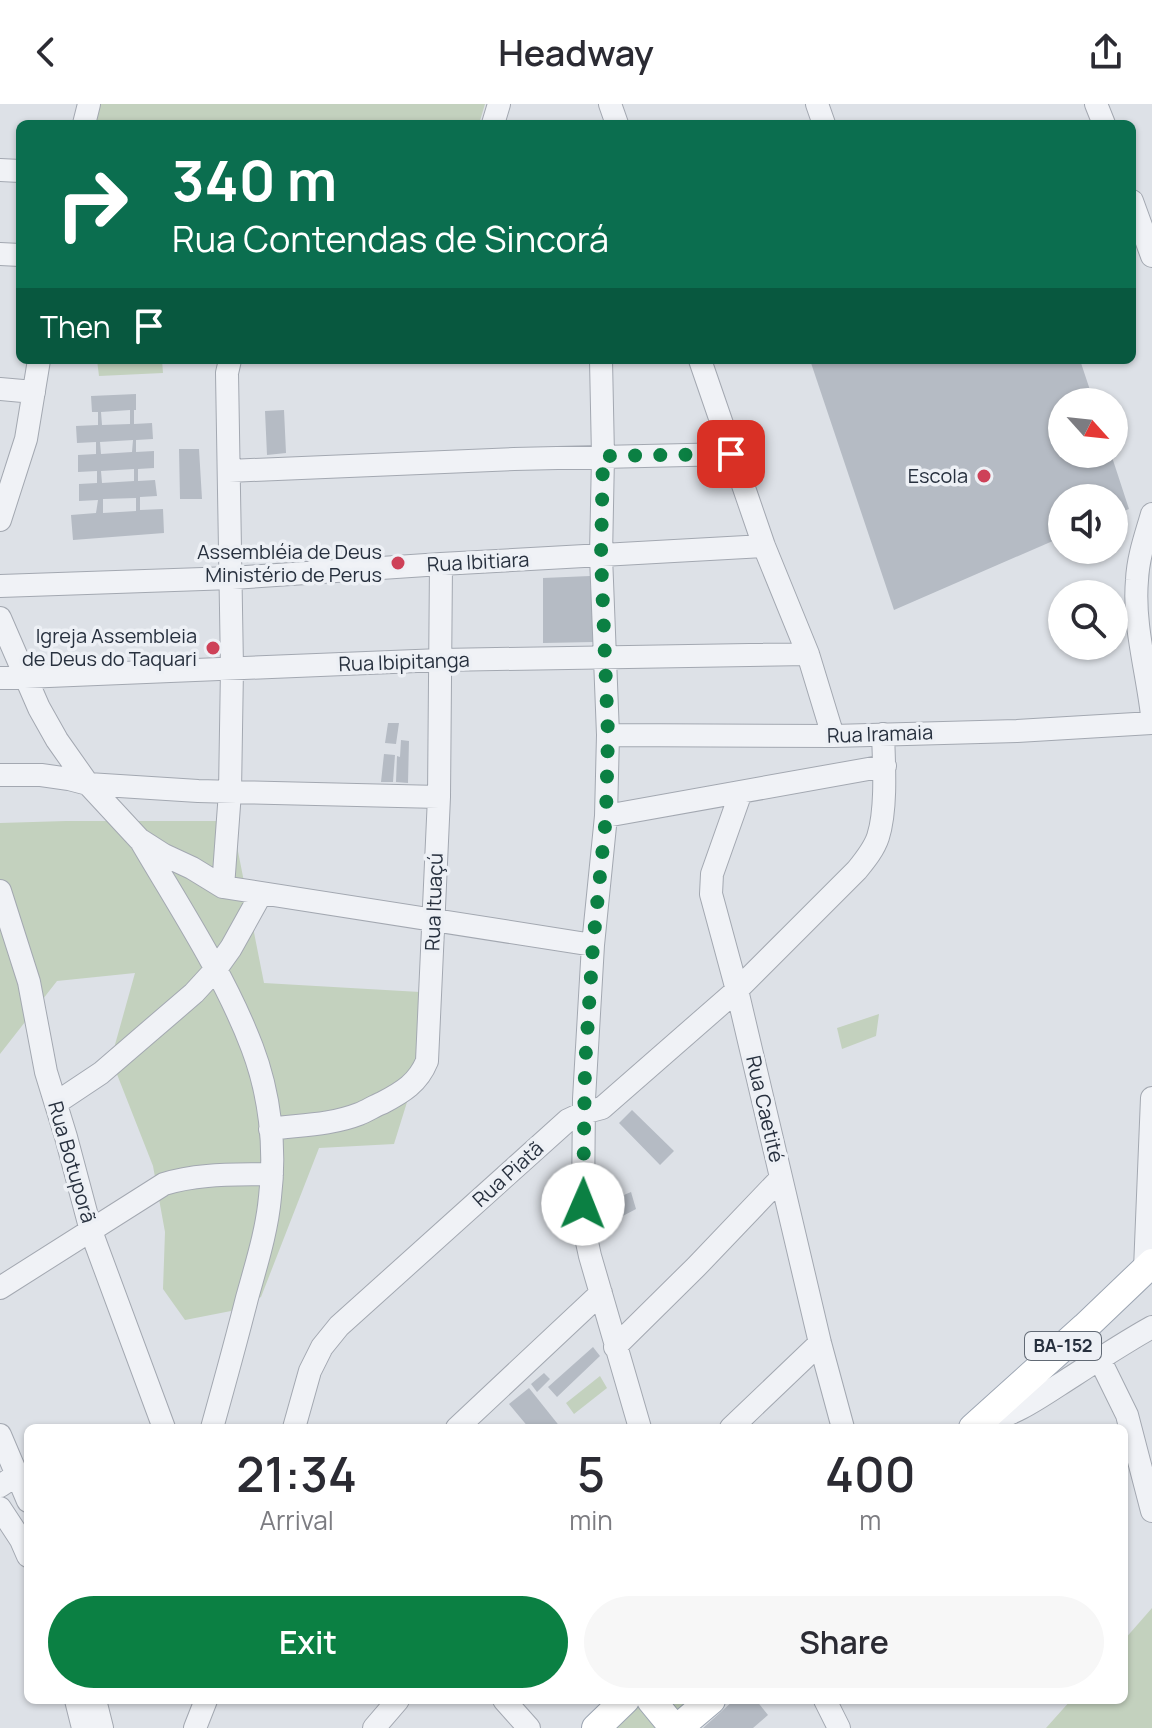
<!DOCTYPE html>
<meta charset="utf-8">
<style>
body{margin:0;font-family:Manrope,sans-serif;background:#f7f7f7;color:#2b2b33;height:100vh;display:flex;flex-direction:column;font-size:30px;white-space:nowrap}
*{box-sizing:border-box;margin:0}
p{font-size:26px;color:#7c7c81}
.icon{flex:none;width:44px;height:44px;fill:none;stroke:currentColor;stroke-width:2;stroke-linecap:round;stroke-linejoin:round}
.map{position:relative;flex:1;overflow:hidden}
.panel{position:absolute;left:24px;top:1320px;width:1104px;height:280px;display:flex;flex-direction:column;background:#fff;border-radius:12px;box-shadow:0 2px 6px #0004}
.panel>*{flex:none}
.top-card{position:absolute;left:16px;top:16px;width:1120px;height:244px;border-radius:12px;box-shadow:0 2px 6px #0004;background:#0b6e4f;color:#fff;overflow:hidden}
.needle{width:52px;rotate:117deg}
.buttons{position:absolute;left:1048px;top:284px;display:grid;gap:16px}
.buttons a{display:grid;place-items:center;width:80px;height:80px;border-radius:50%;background:#fff;box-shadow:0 2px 6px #0004;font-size:40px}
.pin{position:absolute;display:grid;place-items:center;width:68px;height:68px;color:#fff;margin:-34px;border-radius:16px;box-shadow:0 4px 12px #0006}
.me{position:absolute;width:88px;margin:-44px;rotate:1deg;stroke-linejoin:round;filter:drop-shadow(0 0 6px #0008)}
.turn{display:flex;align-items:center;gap:28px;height:168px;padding:0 24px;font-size:36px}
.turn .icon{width:104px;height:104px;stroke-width:2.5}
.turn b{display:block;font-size:56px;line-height:68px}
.then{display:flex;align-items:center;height:76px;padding:0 24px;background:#0003;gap:16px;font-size:30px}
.eta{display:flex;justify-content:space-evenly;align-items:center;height:136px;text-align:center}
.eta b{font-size:48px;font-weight:600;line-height:56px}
.primary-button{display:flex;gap:16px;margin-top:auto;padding:16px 24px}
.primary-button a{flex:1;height:92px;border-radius:48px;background:#0b8043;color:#fff;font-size:32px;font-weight:600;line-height:92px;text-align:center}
.primary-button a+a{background:#f7f7f7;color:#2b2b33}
header{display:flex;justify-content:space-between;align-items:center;height:104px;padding:0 24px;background:#fff;font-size:36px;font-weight:600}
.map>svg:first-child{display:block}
.green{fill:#c3d1be}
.building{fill:#b5bbc4;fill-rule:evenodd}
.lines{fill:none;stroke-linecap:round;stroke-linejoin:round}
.minor-casing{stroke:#a3a8b1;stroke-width:24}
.major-casing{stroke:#9da6b3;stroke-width:30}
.minor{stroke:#f0f2f6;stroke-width:22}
.major{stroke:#fff;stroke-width:28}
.route{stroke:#0b8043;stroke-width:14;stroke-dasharray:0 25.2}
.poi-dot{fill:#ce4158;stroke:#edf0f5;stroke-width:3}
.labels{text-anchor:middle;stroke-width:7;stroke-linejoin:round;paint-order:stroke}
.shield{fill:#edf0f5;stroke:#626a75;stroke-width:2}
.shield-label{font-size:18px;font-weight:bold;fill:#27303e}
.poi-label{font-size:20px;fill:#27303e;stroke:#edf0f5;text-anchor:end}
.street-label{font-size:20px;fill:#27303e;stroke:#edf0f5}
</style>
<header><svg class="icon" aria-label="back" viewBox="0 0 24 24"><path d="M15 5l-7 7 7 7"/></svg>Headway<svg class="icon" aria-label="share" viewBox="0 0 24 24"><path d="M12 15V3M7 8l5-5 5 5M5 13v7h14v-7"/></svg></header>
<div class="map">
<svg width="1152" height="1624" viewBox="0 0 1152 1624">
<rect width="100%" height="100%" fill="#dde1e7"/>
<path class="green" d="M100,0H485L479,20H95Z
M97,256H162L163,269L99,272Z
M66,717H232L264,879L420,888L421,953L394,1040L319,1044L261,1193L231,1207L185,1216L163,1185L165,1128L153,1062L111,955L135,869L57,877L0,950V719Z
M879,910L876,932L842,945L837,924Z
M600,1272L607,1284L574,1310L566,1299Z
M1152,1504V1624H1046L1071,1596H1124V1536Z
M636,1596H697L667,1624H606Z"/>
<path class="building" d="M810,256H1080L1094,298H1062V350H1111L1129,405L1114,411V394H1062V433L894,506Z
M136,290V306H134V320L152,319L153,335L136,336V348L154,347V364L138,365V377L155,376L157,392L140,393V406L163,405L164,429L73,436L71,411L96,409L98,396L79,397V380L97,379V367L78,368V351L96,350V338L77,339L76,322L98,321V308H92L91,292ZM130,306V320L102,321L101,308ZM133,336L132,348L101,350L100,338ZM134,365V377L102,379L101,367ZM136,394V407L103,409V395Z
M284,306L286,349L267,351L265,307Z
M179,345H199L202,395H180Z
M590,472L594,538L543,539V474Z
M388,619H399L396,640L385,639Z
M401,636L409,637L408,679L396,678L397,652L400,653Z
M384,650L395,651L393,678H381Z
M632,1006L674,1047L660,1061L619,1019Z
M631,1088L636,1105L619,1114V1120L595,1133L593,1125L598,1121L593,1104Z
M593,1243L600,1252L557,1293L548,1283Z
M544,1269L550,1275L537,1288L531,1280Z
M529,1284L561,1324H529L509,1300Z
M734,1596H756L768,1611L753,1624H703Z"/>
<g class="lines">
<defs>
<path id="minor" d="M610,0L617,20
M817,0L824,20
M1096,0L1104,20
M84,20L89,0
M493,20L499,0
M0,66L20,67
M1132,97L1152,152
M0,150L20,151
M601,256L603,352L601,452L608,631L606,712L593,841L584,995L583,1100L585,1129L590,1152L640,1324
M700,256L764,442L808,550L833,632
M0,285L34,288
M229,367L514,355L731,350
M1152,410C1146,431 1138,453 1137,476C1133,520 1147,567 1152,611
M0,416L26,335L39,256
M0,482L232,474L441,460L764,442
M0,514L39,604L57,636L88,680L139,735L164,751L192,764L223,783L593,841
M0,574L441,556L808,550
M608,631L833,632L1017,627L1152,619
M0,671H41L69,675L88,680L198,687L439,693
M741,688L712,770L711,790L737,886L820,1239L843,1324
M606,712L885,662
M142,739C180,804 225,872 252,943C270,990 276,1044 270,1093C267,1127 256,1161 247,1194C236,1238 224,1281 212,1324
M223,783L230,688L232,564L227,269L230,256
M0,787L29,878L46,968L66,1033L91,1127L164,1324
M56,999L101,969L194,889L216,865L231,844L261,790
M270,1025C299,1021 331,1021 359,1010C367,1007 374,1002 382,999C403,988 418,979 427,957L439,693L441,460
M1145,1165L1152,994
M0,1184L164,1080C199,1069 235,1071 272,1070
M615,1243L696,1163L781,1074
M1099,1254L1127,1311L1152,1407
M980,1319C1016,1312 1043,1291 1073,1272C1099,1255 1125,1238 1152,1223
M294,1324L310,1267L322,1243L339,1222L568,1016L583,1009L602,1004L737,886L857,766C866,755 874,745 878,733C887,705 884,659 883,630
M457,1324L601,1189
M731,1324L820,1239
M0,1331L28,1397
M0,1382L18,1370
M0,1404L21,1436L28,1452
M76,1596L83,1624
M95,1596L102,1624
M504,1596L529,1624
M825,1596L839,1624
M195,1624L206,1596
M374,1624L398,1596"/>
<path id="major" d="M973,1324L1085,1223L1152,1159
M651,1596L674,1624
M596,1624L625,1596
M678,1624L711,1596"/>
</defs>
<use href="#minor" class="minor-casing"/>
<use href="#major" class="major-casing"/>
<use href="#minor" class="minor"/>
<use href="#major" class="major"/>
</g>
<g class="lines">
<path class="route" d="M583,1100L585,962L593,841L606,712L608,631L601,452L603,352L731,350"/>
</g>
<g class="poi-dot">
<circle cx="984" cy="372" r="8"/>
<circle cx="398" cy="459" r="8"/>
<circle cx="213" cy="544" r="8"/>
</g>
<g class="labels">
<rect class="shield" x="1025" y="1228" width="76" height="28" rx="6"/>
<g class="shield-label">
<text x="1063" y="1248">BA-152</text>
</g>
<g class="poi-label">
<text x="968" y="379">Escola</text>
<text x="382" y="455">Assembléia de Deus<tspan x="382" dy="23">Ministério de Perus</tspan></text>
<text x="197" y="539">Igreja Assembleia<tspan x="197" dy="23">de Deus do Taquari</tspan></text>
</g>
<g class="street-label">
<text transform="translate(478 458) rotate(-3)" y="7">Rua Ibitiara</text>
<text transform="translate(404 558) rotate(-2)" y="7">Rua Ibipitanga</text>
<text transform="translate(880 630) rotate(-2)" y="7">Rua Iramaia</text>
<text transform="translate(434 798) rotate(-88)" y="7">Rua Ituaçú</text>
<text transform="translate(765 1005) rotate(77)" y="7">Rua Caetité</text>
<text transform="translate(72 1058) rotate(74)" y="7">Rua Botuporã</text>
<text transform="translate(508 1070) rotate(-42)" y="7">Rua Piatã</text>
</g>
</g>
</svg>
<div class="buttons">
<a><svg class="needle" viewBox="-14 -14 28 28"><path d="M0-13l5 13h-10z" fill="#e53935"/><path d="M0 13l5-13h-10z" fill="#7c7c81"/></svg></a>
<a><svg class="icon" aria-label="sound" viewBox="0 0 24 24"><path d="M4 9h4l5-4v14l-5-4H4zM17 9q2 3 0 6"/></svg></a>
<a><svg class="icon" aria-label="search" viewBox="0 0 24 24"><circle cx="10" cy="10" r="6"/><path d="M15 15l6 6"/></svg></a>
</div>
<div class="pin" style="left:731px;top:350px;background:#d93025"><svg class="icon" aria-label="arrive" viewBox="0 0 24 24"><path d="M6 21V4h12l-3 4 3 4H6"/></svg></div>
<svg class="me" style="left:583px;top:1100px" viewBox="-20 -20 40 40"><circle r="19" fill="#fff"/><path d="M0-13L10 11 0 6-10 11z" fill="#0b8043"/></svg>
<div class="top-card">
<div class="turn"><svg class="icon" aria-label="right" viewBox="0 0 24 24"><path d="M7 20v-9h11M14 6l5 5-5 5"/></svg><div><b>340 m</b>Rua Contendas de Sincorá</div></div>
<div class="then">Then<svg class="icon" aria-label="arrive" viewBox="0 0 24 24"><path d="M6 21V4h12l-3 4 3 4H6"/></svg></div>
</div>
<section class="panel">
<div class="eta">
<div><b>21:34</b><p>Arrival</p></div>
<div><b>5</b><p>min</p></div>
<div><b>400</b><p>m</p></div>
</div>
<div class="primary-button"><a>Exit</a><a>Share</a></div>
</section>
</div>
